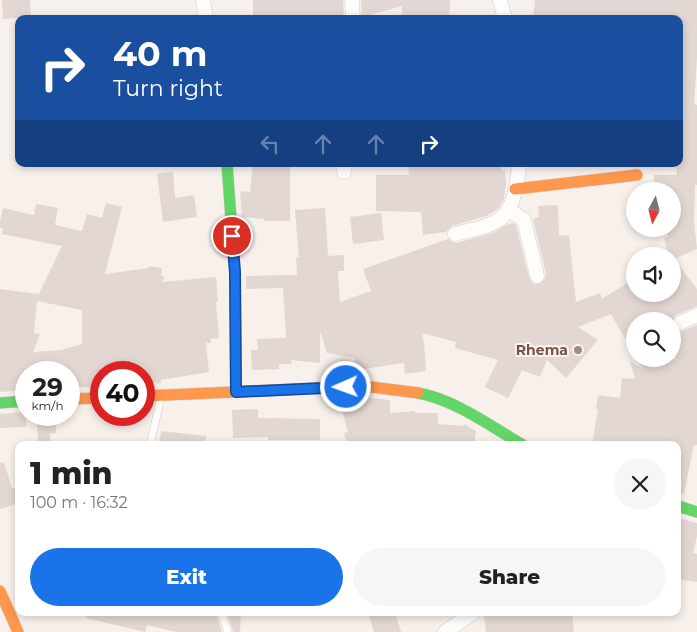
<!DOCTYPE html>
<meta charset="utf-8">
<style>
body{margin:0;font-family:Montserrat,sans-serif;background:#f6f6f6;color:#222;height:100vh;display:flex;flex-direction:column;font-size:19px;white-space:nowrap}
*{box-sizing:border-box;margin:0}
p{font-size:16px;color:#767676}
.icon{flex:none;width:28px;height:28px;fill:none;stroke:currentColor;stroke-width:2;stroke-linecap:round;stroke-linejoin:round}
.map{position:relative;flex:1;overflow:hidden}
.details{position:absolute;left:15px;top:441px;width:666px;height:175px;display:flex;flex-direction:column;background:#fff;border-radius:10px;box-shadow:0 2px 8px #0003}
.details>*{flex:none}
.top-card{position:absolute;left:15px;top:15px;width:668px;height:152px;border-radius:10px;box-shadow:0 2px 8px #0003;background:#1a4fa0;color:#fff;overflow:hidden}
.needle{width:32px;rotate:187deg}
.fabs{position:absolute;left:626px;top:182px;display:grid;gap:10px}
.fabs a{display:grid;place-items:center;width:55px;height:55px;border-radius:50%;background:#fff;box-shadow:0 2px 8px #0003;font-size:25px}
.speed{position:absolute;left:15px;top:361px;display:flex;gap:10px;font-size:25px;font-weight:700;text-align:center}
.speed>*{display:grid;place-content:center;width:65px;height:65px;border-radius:50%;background:#fff;box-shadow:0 2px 8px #0003;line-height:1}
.speed small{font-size:12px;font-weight:400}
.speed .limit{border:8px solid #d22;background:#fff;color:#111}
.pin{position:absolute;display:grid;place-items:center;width:42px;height:42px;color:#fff;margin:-21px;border:2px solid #fff;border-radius:50%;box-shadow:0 1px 5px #0007}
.me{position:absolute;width:55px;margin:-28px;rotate:268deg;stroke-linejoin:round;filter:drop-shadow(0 0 4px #0008)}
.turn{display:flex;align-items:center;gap:18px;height:105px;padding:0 15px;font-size:22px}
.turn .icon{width:65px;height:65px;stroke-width:2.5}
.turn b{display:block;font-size:35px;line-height:42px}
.lanes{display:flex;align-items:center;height:48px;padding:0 15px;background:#0003;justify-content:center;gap:25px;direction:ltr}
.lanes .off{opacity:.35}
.round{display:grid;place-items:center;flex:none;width:52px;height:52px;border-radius:26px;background:#f6f6f6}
.headline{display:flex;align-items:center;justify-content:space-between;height:85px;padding:0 15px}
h1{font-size:30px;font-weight:800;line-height:38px}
.primary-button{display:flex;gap:10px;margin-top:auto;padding:10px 15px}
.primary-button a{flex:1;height:58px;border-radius:30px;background:#1a73e8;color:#fff;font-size:20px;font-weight:800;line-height:58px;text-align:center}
.primary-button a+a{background:#f6f6f6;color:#222}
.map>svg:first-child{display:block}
.building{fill:#e3d7d3;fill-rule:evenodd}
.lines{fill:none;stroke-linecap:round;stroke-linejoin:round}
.lane-casing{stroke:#d6ccc8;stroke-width:8}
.street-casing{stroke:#d6ccc8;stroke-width:15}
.fast-casing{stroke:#d8ccc9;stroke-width:12}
.slow-casing{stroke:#d8ccc9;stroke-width:12}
.lane{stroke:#fefdfc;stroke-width:7}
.street{stroke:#fefdfc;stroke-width:14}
.fast{stroke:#63d668;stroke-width:11}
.slow{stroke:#ff974d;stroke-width:11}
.route-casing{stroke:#114b97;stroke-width:12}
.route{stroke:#1a73e8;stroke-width:9}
.poi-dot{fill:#a28983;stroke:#fff4ec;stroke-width:2}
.labels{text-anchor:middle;stroke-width:4;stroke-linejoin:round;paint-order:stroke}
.poi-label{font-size:14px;font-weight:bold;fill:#75524b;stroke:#fff4ec;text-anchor:end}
</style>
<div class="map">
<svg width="697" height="632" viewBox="0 0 697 632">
<rect width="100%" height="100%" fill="#f7f0eb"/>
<path class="building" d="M2,0H30L31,17L3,19Z
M253,0H343L344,19H253Z
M361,0H450L449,19H402V6L362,17Z
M535,0H697V58L694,104L697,105V185H695L694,222L697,249L674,259L697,289V306L676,315L672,321H635V356L611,314L578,327L598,340L566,378L547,360L540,377L522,370L508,398L485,387L498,360L455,348L456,342L422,333L424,343L426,371L405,374L404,363L356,370L355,358L327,353L321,333H320V363L291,360L292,364H279V369L252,370L251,350H258L257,339L286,338L283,288L246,289V276L297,275L296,258H299L295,210L325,208L328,256L344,255V271H338L340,302L371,291L363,269L448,239L452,242L457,243L474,238L493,233L506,225L513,223L516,225L529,278L534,284H539L545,279L546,274L533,219L539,217L538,206L558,205L559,236L569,235L576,302L600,293L602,299L635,278V294H672V256H669L664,238L668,237L667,229H672V191H654V175H677L676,164H679V19H533Z
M253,164H290V221H264V219L242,217L240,191L250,192Z
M408,164H501L502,171H505L506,183L504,198L498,209L486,216L452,226L446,232L423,235L421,212L376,211V175H409Z
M173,172L175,198L194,195L197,217L163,222L157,174Z
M106,203L122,207L105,274L149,268V266L162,268L161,276H164L163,282L216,277L218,302H216L219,338L211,339V343H206L209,372L161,380V383L144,381V372H101V387H69V372H64L65,367L33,368V372H26V390L0,392V289L38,294L37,298L62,246L2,234L3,229L0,228V222L3,208L34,215L36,204L58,208L55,225L82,231L87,214L102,218ZM37,301L82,310V344L61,350L33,352L40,334L34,333Z
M381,213L384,240L353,244L350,217Z
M697,325V445H694L684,494L678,493V445H592L598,409H596L598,395L620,398L622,378L635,379L630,361L643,369L637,359H676L673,348L676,347L672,337V327L680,332Z
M364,397L390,400V413L415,411V413H438V424L463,426L464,424L476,431L474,445H413V444L347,445L344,433L348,432L339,398Z
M258,409V418L320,419V440H268V437L233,438L232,410Z
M26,412V427L0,428V414Z
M37,415H55L56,433H50V445H38Z
M161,431L206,436V445H159Z
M4,462L12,489L19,487V503L0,509V463Z
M678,518L697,523V536L693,553L697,554V582L678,579Z
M87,612H216L222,632H176L147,625L145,632L86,618Z
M227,612H241L240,632H233Z
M381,612H395L401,632H374L369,616Z
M510,612H572L574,632H486L484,615Z"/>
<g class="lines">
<defs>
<path id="lane" d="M150,445L161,397
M221,612L228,632"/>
<path id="street" d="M203,0L206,19
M352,0L353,19
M500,0L505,19
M344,172V164
M508,209L524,220L537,276
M455,234C469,230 488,228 500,219C514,210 518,179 519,164
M680,323L697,315
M445,632L474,612"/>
<path id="fast" d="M227,164L235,273L236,392
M418,393C456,400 490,426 523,445
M0,403L26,401
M678,506L697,512"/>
<path id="slow" d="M515,189L637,175
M144,396L364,386L418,393
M69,399L101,398
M0,591L18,632"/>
</defs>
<use href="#lane" class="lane-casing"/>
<use href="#street" class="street-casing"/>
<use href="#fast" class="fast-casing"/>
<use href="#slow" class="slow-casing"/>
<use href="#lane" class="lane"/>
<use href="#street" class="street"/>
<use href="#fast" class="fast"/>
<use href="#slow" class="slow"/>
</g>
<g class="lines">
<defs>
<path id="route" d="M232,236L235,272L236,392L346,387"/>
</defs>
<use href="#route" class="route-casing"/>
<use href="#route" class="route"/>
</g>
<circle class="poi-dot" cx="578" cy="350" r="5"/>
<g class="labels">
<g class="poi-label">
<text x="568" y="355">Rhema</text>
</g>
</g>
</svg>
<div class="fabs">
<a><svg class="needle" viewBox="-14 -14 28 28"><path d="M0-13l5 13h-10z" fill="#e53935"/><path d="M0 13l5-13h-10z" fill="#767676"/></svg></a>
<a><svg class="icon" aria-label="sound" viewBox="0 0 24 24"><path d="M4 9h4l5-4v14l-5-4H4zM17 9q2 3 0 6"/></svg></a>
<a><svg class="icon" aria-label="search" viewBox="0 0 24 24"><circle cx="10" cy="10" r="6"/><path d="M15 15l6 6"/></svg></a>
</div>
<div class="speed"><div>29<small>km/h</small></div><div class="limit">40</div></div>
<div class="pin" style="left:232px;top:236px;background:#d93025"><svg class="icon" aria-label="arrive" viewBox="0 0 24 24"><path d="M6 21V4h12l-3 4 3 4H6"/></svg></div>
<svg class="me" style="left:346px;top:387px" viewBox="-20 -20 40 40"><circle r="17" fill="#1a73e8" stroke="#fff" stroke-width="3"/><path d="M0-11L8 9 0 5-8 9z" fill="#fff"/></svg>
<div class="top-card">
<div class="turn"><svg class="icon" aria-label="right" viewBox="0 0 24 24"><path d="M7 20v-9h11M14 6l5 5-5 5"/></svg><div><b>40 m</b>Turn right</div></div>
<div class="lanes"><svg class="icon off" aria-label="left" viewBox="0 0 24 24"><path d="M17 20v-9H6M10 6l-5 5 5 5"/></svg><svg class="icon off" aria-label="ahead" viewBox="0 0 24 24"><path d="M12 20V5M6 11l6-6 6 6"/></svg><svg class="icon off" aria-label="ahead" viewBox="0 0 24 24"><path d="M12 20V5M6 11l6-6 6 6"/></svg><svg class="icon" aria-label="right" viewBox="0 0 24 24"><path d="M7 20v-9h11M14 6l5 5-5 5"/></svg></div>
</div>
<section class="details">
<div class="headline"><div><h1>1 min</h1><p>100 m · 16:32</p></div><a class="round"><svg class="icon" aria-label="close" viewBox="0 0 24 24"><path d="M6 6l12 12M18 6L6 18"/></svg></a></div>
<div class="primary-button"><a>Exit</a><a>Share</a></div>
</section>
</div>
